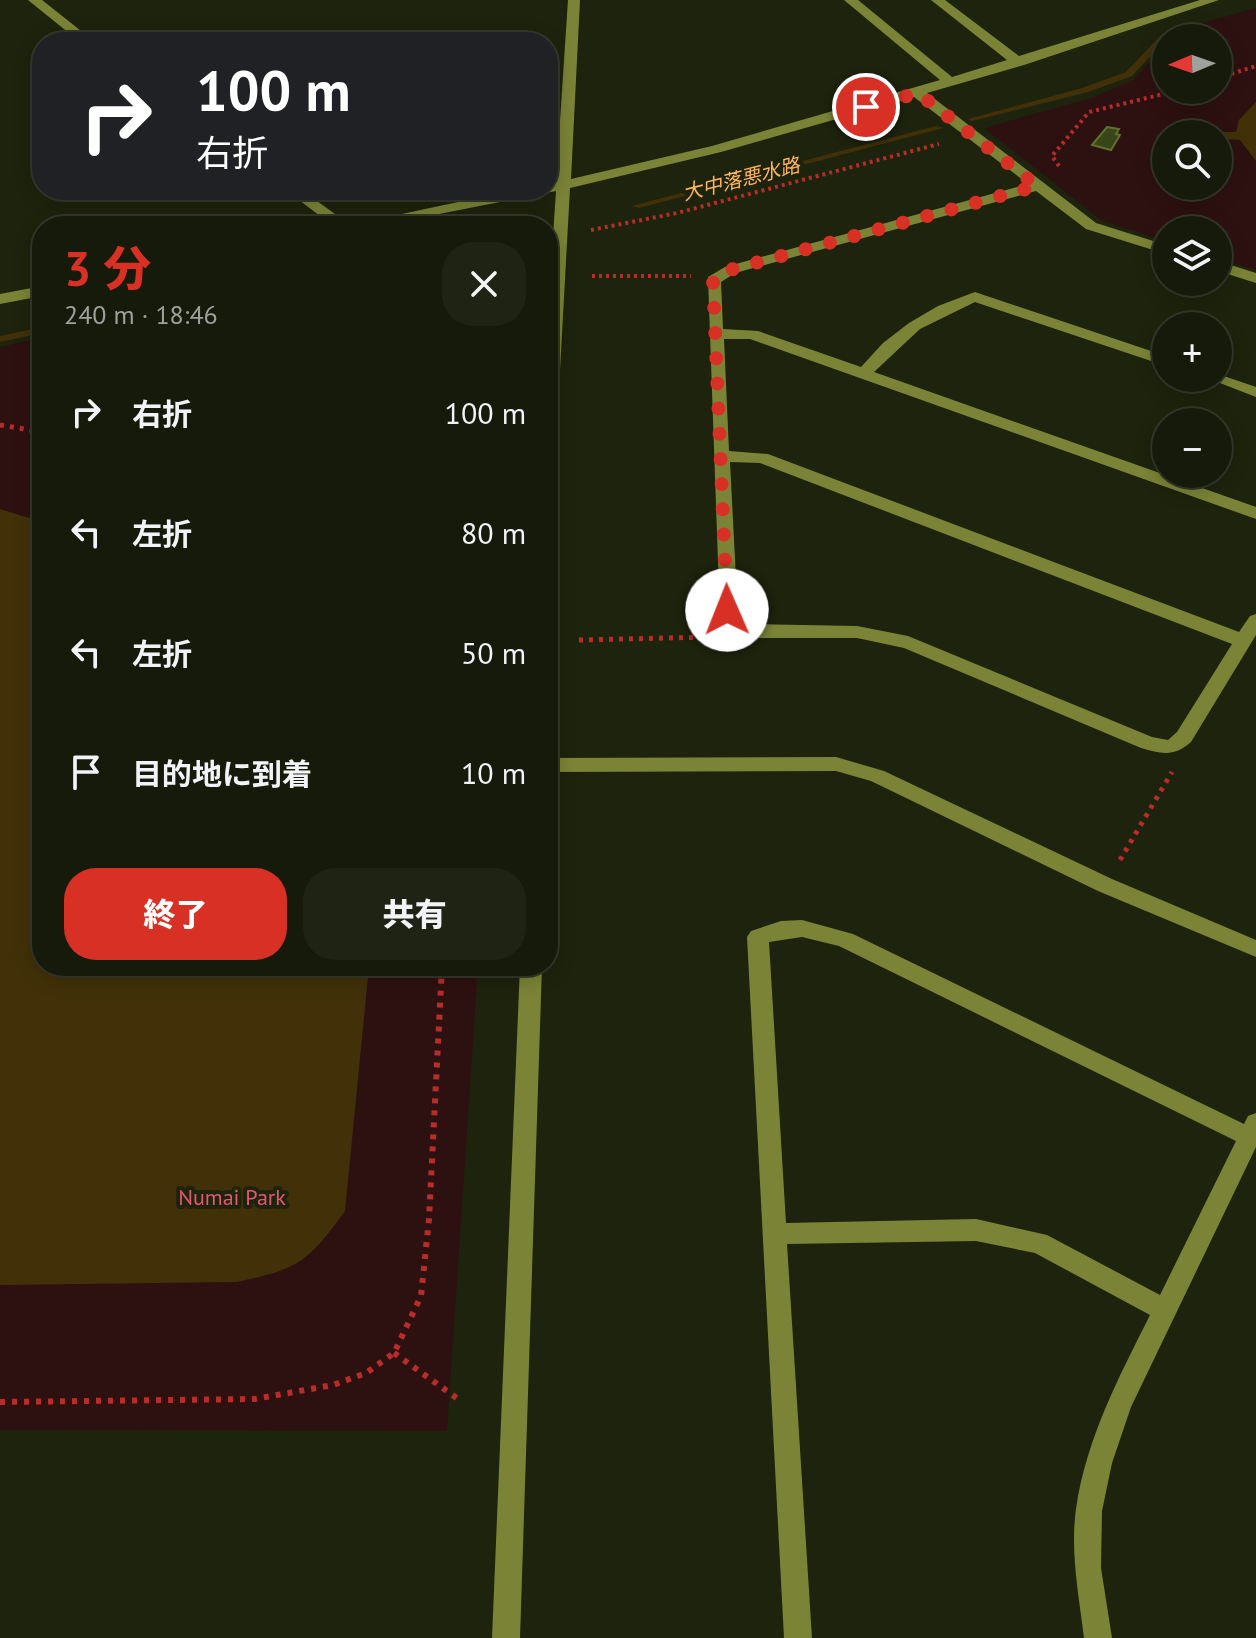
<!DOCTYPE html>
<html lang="ja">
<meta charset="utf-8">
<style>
body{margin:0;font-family:"PT Sans","Noto Sans JP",sans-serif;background:#1f2313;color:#f1f3f6;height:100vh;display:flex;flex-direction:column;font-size:30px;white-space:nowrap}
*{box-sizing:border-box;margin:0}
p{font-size:26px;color:#9ea19c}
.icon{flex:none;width:44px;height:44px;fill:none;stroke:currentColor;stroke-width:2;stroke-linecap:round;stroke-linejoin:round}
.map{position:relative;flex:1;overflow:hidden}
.panel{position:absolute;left:32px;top:216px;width:526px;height:760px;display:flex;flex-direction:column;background:#161a0a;border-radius:32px;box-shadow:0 4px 20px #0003,0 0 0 2px #35382b}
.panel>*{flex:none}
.guide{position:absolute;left:32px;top:32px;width:526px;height:168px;border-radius:32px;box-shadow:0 4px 20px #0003,0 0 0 2px #35382b;background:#202124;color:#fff;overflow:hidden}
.needle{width:52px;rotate:268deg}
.controls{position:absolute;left:1152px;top:24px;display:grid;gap:16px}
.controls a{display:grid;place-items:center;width:80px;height:80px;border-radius:50%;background:#161a0a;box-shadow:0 4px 20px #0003,0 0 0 2px #35382b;font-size:40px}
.pin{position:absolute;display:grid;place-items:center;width:68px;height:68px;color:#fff;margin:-34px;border:4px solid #fff;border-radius:50%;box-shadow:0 2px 8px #0007}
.me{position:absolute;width:88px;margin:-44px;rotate:359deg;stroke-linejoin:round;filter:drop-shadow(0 0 6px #0008)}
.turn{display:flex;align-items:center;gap:28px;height:168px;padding:0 32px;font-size:36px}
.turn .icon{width:104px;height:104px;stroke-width:2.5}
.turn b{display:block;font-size:56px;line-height:68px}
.round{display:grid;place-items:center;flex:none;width:84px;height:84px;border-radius:32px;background:#1f2313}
.summary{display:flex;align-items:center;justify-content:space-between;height:136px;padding:0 32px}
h1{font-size:48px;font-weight:800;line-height:60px;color:#d93025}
.button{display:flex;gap:16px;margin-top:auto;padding:16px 32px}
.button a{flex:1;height:92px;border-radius:32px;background:#d93025;color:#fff;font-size:32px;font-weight:800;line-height:92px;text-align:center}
.button a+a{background:#1f2313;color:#f1f3f6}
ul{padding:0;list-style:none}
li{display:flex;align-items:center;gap:24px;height:120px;padding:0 32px}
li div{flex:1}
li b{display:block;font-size:30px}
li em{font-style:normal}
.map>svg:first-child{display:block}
.green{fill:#2d1110;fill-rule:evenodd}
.water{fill:#423108}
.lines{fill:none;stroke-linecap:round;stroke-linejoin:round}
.stream{fill:#423108;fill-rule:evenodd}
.building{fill:#394518;stroke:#5e722a;stroke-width:2}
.path-far2{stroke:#b82c2a;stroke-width:4;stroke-dasharray:3 4;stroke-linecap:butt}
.path-far1{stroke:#b82c2a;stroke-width:5;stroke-dasharray:4 6;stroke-linecap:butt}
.path{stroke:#b82c2a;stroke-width:6;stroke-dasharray:5 7;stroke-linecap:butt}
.minor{fill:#7b8436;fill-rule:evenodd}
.route{stroke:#d93025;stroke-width:14;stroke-dasharray:0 25.2}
.labels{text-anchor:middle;stroke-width:8;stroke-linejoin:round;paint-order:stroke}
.far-water-label{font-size:20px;font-style:italic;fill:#ffb45d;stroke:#1e230d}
.park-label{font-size:22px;fill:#e35770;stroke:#1e230d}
</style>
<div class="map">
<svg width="1256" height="1638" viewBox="0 0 1256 1638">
<rect width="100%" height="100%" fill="#1e230d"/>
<path class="green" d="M1256,8V270L1218,258V230H1166V241L1101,220L984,128L1092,98L1133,80L1166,44V90H1218V38H1171L1206,22ZM1166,134H1218V186H1166Z
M42,338V966H478L447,1431L0,1430V347Z"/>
<path class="water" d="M1256,102V161L1240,140L1225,139L1222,132H1236L1239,120Z
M0,509L42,522V966H369L345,1211C309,1261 298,1270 236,1282L0,1285Z"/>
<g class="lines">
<path class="stream" d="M1163,33L1170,35L1132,76L1088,92L972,121L968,119L1082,88L1126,72Z
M936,126L943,128L639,208L632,206Z
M42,327V333L0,342V336Z"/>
</g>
<path class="building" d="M1107,127L1119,129L1116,134L1120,135L1111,150L1092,145Z"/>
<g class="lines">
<path class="path-far2" d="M1218,78L1256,66
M1059,166L1052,156L1089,112L1180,90
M591,230L677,213L939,144
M592,276H691"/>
<path class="path-far1" d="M0,425L42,432
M579,640L710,637
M1120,860L1172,772"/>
<path class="path" d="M394,1353L458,1399
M0,1402L255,1399L333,1385L366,1373L394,1353L421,1296L429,1219L442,966"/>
<path class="minor" d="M28,0H42L95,42H80Z
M568,0H580L571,179L712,146L940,80L844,0H858L952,77L1007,60L931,0H945L1019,56L1200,0H1219L1024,65L927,93L1096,223L1166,245V254L1086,229L1036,191L735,273L721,282L723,329L758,331L861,367L883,343L909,323L938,306L975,292L1166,356V366L975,302L920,329L874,372L1256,507V519L750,339H724L729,451L768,454L1239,632L1250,616L1256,614V635L1191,742C1174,757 1162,754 1141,748L904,648L857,638H749L732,632L720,619L708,277L725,267L1028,184L914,97L721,152L570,188L556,443L548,448V311L556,191L378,226H333L286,190H302L350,225L515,190H548V184L556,182ZM730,462L760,463L1232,644L1177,732L1168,740L1152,737L908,636L857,626L744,624L738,617Z
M1218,261L1256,273V283L1218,271Z
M42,286V296L0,304V294Z
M1218,374L1256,387V397L1207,378H1218Z
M836,757L884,771L1112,879L1256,940V957L1098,891L871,781L836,771L548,772V758Z
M802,920L853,934L1244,1124L1248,1116L1256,1113V1147L1131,1407L1112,1463L1102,1511L1101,1568L1112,1638H1084C1079,1596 1070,1552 1076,1509C1086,1439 1119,1377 1150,1315L1035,1253L976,1241L787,1244L812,1638H784L747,937L751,931L781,921ZM802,937L839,946L1236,1141L1160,1295L1047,1235L976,1219L786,1223L769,942Z
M520,966H542L520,1638H492Z"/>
</g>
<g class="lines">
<path class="route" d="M727,610L713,280L730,270L1037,186L918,93L866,107"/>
</g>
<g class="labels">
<g class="far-water-label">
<text transform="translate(741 179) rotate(-14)" y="7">大中落悪水路</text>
</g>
<g class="park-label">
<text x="232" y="1205">Numai Park</text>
</g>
</g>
</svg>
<div class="controls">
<a><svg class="needle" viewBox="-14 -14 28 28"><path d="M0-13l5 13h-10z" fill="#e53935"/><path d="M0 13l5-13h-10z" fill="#9ea19c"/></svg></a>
<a><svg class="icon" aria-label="search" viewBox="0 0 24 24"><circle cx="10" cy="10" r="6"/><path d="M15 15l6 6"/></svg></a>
<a><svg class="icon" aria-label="layers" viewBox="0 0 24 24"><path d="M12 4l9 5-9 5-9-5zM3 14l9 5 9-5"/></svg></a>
<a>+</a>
<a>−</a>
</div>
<div class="pin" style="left:866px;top:107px;background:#d93025"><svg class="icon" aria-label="arrive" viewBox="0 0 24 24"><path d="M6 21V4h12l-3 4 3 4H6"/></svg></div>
<svg class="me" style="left:727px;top:610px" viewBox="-20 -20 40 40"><circle r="19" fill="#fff"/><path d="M0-13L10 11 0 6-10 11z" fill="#d93025"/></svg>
<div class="guide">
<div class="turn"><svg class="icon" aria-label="right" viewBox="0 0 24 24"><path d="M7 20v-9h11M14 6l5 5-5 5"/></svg><div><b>100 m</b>右折</div></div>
</div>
<section class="panel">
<div class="summary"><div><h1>3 分</h1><p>240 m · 18:46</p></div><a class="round"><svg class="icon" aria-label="close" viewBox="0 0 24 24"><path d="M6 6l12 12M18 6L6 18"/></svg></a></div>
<ul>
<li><svg class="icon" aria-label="right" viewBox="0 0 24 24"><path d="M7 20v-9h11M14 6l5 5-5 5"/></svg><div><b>右折</b></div><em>100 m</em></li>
<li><svg class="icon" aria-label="left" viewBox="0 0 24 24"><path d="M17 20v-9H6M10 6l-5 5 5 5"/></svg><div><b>左折</b></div><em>80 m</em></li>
<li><svg class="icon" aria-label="left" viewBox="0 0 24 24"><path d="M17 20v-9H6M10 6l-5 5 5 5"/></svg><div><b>左折</b></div><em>50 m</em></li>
<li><svg class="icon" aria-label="arrive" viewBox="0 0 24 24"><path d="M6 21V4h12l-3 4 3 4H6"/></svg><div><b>目的地に到着</b></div><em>10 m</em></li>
</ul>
<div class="button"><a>終了</a><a>共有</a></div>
</section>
</div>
